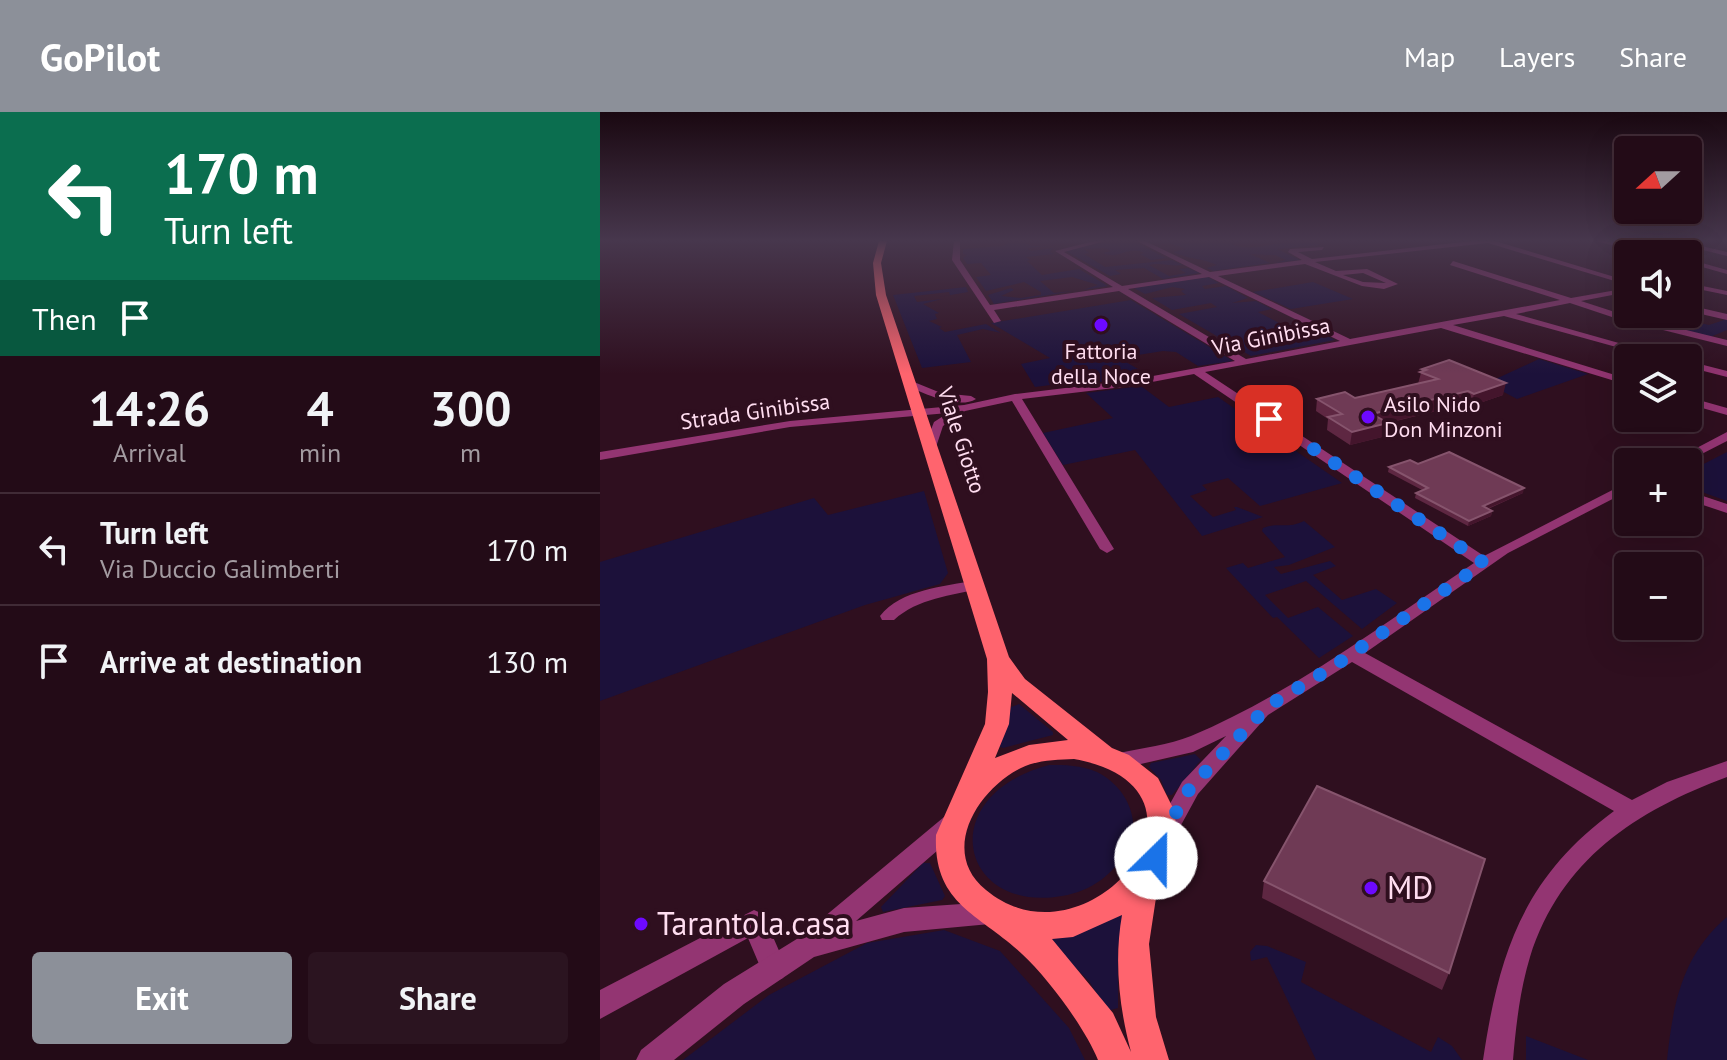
<!DOCTYPE html>
<meta charset="utf-8">
<style>
body{margin:0;font-family:"PT Sans",sans-serif;background:#2b1420;color:#f1f3f6;height:100vh;display:flex;flex-direction:column;font-size:30px;white-space:nowrap}
*{box-sizing:border-box;margin:0}
p{font-size:26px;color:#a39ba1}
.icon{flex:none;width:44px;height:44px;fill:none;stroke:currentColor;stroke-width:2;stroke-linecap:round;stroke-linejoin:round}
.map{position:relative;flex:1;overflow:hidden}
.sheet{display:flex;flex-direction:column;background:#230b17;width:600px}
.sheet>*{flex:none}
.banner{background:#0b6e4f;color:#fff;overflow:hidden}
.needle{width:52px;rotate:249deg}
.tools{position:absolute;left:1014px;top:24px;display:grid;gap:16px}
.tools a{display:grid;place-items:center;width:88px;height:88px;border-radius:8px;background:#230b17;box-shadow:0 8px 32px #0002,0 0 0 2px #402b36;font-size:40px}
.pin{position:absolute;display:grid;place-items:center;width:68px;height:68px;color:#fff;margin:-34px;border-radius:16px;box-shadow:0 4px 12px #0006}
.me{position:absolute;width:88px;margin:-44px;rotate:23deg;stroke-linejoin:round;filter:drop-shadow(0 0 6px #0008)}
.turn{display:flex;align-items:center;gap:28px;height:168px;padding:0 32px;font-size:36px}
.turn .icon{width:104px;height:104px;stroke-width:2.5}
.turn b{display:block;font-size:56px;line-height:68px}
.then{display:flex;align-items:center;height:76px;padding:0 32px;background:#0003;gap:16px;font-size:30px}
.eta{display:flex;justify-content:space-evenly;align-items:center;height:136px;text-align:center}
.eta b{font-size:48px;font-weight:700;line-height:56px}
.cta{display:flex;gap:16px;margin-top:auto;padding:16px 32px}
.cta a{flex:1;height:92px;border-radius:8px;background:#8c9099;color:#fff;font-size:32px;font-weight:700;line-height:92px;text-align:center}
.cta a+a{background:#2b1420;color:#f1f3f6}
ul{padding:0;list-style:none}
li{display:flex;align-items:center;gap:24px;height:112px;padding:0 32px;border-top:2px solid #402b36}
li div{flex:1}
li b{display:block;font-size:30px}
li em{font-style:normal}
header{display:flex;align-items:center;gap:48px;box-sizing:border-box;height:112px;padding:0 40px;background:#8c9099;color:#fff}
header strong{font-size:38px}
nav{display:flex;gap:44px;margin-inline-start:auto;font-size:28px}
main{display:flex;flex:1;min-height:0}
.map>svg:first-child{display:block}
.green{fill:#1c113a}
.lines{fill:none;stroke-linecap:round;stroke-linejoin:round}
.minor{fill:#933572;fill-rule:evenodd}
.tertiary{fill:#933572;fill-rule:evenodd}
.primary{fill:#ff646e;fill-rule:evenodd}
.wall{fill:#5e2742}
.shaded-wall{fill:#44152c}
.building{fill:#6f3a55;stroke:#86546d;stroke-width:2}
.route{stroke:#1a73e8;stroke-width:14;stroke-dasharray:0 25.2}
.poi-dot{fill:#6d09ff;stroke:#2f0f1f;stroke-width:3}
.labels{text-anchor:middle;stroke-width:8;stroke-linejoin:round;paint-order:stroke}
.far-street-label{font-size:22px;fill:#ffddf0;stroke:#2f0f1f}
.far-poi-label{font-size:22px;fill:#ffddf0;stroke:#2f0f1f}
.near-poi-label{font-size:32px;fill:#ffddf0;stroke:#2f0f1f;text-anchor:start}
</style>
<header>
<strong>GoPilot</strong>
<nav><a>Map</a><a>Layers</a><a>Share</a></nav>
</header>
<main>
<section class="sheet">
<div class="banner">
<div class="turn"><svg class="icon" aria-label="left" viewBox="0 0 24 24"><path d="M17 20v-9H6M10 6l-5 5 5 5"/></svg><div><b>170 m</b>Turn left</div></div>
<div class="then">Then<svg class="icon" aria-label="arrive" viewBox="0 0 24 24"><path d="M6 21V4h12l-3 4 3 4H6"/></svg></div>
</div>
<div class="eta">
<div><b>14:26</b><p>Arrival</p></div>
<div><b>4</b><p>min</p></div>
<div><b>300</b><p>m</p></div>
</div>
<ul>
<li><svg class="icon" aria-label="left" viewBox="0 0 24 24"><path d="M17 20v-9H6M10 6l-5 5 5 5"/></svg><div><b>Turn left</b><p>Via Duccio Galimberti</p></div><em>170 m</em></li>
<li><svg class="icon" aria-label="arrive" viewBox="0 0 24 24"><path d="M6 21V4h12l-3 4 3 4H6"/></svg><div><b>Arrive at destination</b></div><em>130 m</em></li>
</ul>
<div class="cta"><a>Exit</a><a>Share</a></div>
</section>
<div class="map">
<svg width="1127" height="948" viewBox="0 0 1127 948">
<rect width="100%" height="100%" fill="#2f0f1f"/>
<path class="green" d="M411,129H428L426,131L431,134H448L427,136L431,139L453,136L450,140L454,142L426,145L430,148L427,149L442,163L479,157L508,174L483,178L498,173L472,165L440,169L454,181L473,179L394,192L388,183L411,176L414,178L401,184L421,186L441,183V180L424,170L386,179L376,165L391,163L381,151L367,152L363,146L367,143L363,142V137L403,134Z
M515,129H533L566,146L551,148L540,142L544,141C529,133 520,148 503,141L511,139L505,136L484,137L489,141L484,142L505,155L572,148L583,153C571,155 561,150 549,153L569,164L586,161L579,157L588,156L600,161L563,167L544,156L515,158L521,162L510,164L464,138Z
M548,129H637L641,130L631,132C658,144 692,120 721,133L677,137L700,148L675,151L686,148L675,143L650,142L670,151L613,159L607,156L617,153C601,146 588,147 573,140L585,137L566,129Z
M608,165L619,171L602,174L605,177L626,174L648,186L632,191L656,189L672,197L658,200L698,221L715,218L735,228L651,244L579,202L617,195L611,191L572,198L552,186L586,183L581,179L585,177L572,175L545,182L534,176Z
M713,170L753,187L691,197L653,180Z
M366,175L368,180L339,185L350,183L349,180L314,184L317,190L342,187L323,192L339,201L335,202L337,207L329,209L342,215L339,216L345,220L386,212L401,221L383,217L357,223L371,250L322,256L293,183Z
M531,188L633,249L598,254L576,240L563,239L519,246L550,264L492,271L461,253L474,270L435,275L421,252L450,246L391,211Z
M1030,202H1061L1109,213L1127,207V218L1110,225L1025,204Z
M939,247L988,262L917,287L887,271Z
M541,274L569,295L618,285L742,371L660,394L628,366L602,373L607,378L590,384L613,405L636,398L634,395H637L663,405L602,424L535,338L463,353L443,321L513,306L486,281Z
M1127,340V389L1088,375V360Z
M324,379L348,461L340,472L265,493L0,589V450L214,386L228,403Z
M704,409L735,435L689,453L674,455L681,462L730,449L736,454L713,463L742,488L776,477L797,491L762,517L706,469L665,483L688,506L718,495L753,524L719,546L677,505L673,506L626,456L643,451L648,456L685,445L662,419L663,416C678,410 689,417 704,409Z
M419,592L453,620V623L403,636L399,634L411,595Z
M595,642L601,648L572,683H567L561,668L549,655L551,651Z
M449,653C465,653 481,653 497,660C524,673 543,707 528,736C514,762 492,779 462,784C360,802 332,684 449,653Z
M323,751H330L345,784L342,788L283,800L281,795Z
M521,800L524,803L518,837V896L507,899L489,869L448,829L451,823Z
M1127,805V948H1067C1073,892 1082,843 1127,805Z
M344,818L400,839L469,916L485,948H83L169,883L267,831Z
M656,833L667,834L706,850L701,870L831,940L838,925L852,934L862,948H716L667,845L651,849L650,840Z
M926,924L988,948H926Z"/>
<g class="lines">
<path class="minor" d="M354,129H360V148L390,193L513,175L455,139L494,129H505L464,140L522,174L602,162L537,129H545L610,160L702,148L688,140L690,137L724,135L722,138L698,140L712,147L871,129H895L1028,169V173L888,131L715,150L736,159L767,157L798,172L784,177L762,174L705,152L618,164L750,227L960,188L850,153L853,149L971,186L1028,176V180L981,189L1021,202L1127,228V234L1015,206L970,191L916,202L1072,246H1056L904,204L853,213L1028,267V273L841,216L605,260L884,444L1028,370V379L908,441L765,541L1032,688L1067,670L1127,649V665C1036,699 961,747 930,845C920,878 916,913 913,948H883C899,841 923,766 1014,699L752,550L668,603L598,682L574,726L566,728L558,726L555,719L582,670L626,624L593,640L519,657L512,655L509,649L512,643L519,641C542,636 569,633 591,624C693,581 783,512 874,451L594,262L531,274L422,287L514,437L507,441L500,437L412,289L365,299L343,314L336,335L330,339L324,335L334,310L348,301L190,315L0,348V340L190,309L364,293L415,282L531,268L635,249L519,179L394,198L401,209L394,211L352,148ZM763,161L786,171L763,170L743,163ZM609,165L740,229L646,247L528,177Z
M995,129H1007L1061,142H1049Z
M1097,133L1127,140V144L1095,136Z
M1088,147L1127,158V162L1088,151Z
M1088,171L1127,179V183L1088,175Z
M1088,193L1127,202V208L1088,199Z
M1088,249L1127,259V265L1088,255Z
M309,268L341,281L371,284L376,287C358,298 323,281 305,273V269Z
M1088,285L1127,296V303L1088,292Z
M1127,320V329L1086,350H1070Z
M1088,379L1127,392V401L1088,388Z
M376,468L382,470L384,473L382,476C351,484 318,486 294,508H282L280,504C301,477 344,475 376,468Z
M154,798L163,802L187,857L183,866L174,870L165,866L148,826L0,907V878Z"/>
<path class="tertiary" d="M352,703L360,705L363,712L360,719L256,809L304,796L390,790L399,793L402,801L399,809L390,812L304,820L214,845L144,892L74,948H36L41,938L124,872L200,825L344,705Z"/>
<path class="primary" d="M279,129H287L281,151L286,183L409,545L425,567L512,636L529,643L558,666L575,700L576,727L559,766L549,832L556,905L569,948H498C485,916 448,866 422,842C380,802 333,793 336,723L385,612L388,580L387,547L276,183L273,151ZM412,581L468,628L429,633L395,646L409,612ZM474,647C639,677 489,863 386,778C339,740 377,678 421,656C437,648 456,648 474,647ZM522,803C514,848 519,895 531,940L513,901L452,827L473,825Z"/>
</g>
<path class="wall" d="M822,257L903,283L871,294L865,292L788,311L786,324L750,333L727,318L728,307L716,299L717,287L755,286L818,272Z
M818,352L923,381L888,397L892,399L891,404L868,414L815,386L816,381L822,378L788,360L789,355Z
M664,769L849,861L842,878L662,786Z"/>
<path class="shaded-wall" d="M906,271L903,283L871,294L874,282Z
M868,279L865,292L770,315L772,302Z
M788,311L786,324L750,333L752,320Z
M924,376L923,381L882,399L883,394Z
M892,399L891,404L868,414L869,409Z"/>
<path class="building" d="M849,248L906,271L874,282L868,279L772,302L788,311L752,320L728,305L742,302L717,287L745,280L755,286L838,267L820,260L826,258L822,257Z
M849,340L924,376L883,394L892,399L869,409L816,381L828,376L789,355L810,348L818,352Z
M717,674L885,747L849,861L664,769Z"/>
<linearGradient id="sky" x2="0" y2="1"><stop stop-color="#1a0811"/><stop offset="0.49" stop-color="#47374d"/><stop offset="1" stop-color="#47374d" stop-opacity="0"/></linearGradient>
<rect width="1127" height="262" fill="url(#sky)"/>
<g class="lines">
<path class="route" d="M556,746L561,727L590,676L668,594L731,556L884,451L669,307"/>
</g>
<g class="poi-dot">
<circle cx="501" cy="213" r="8"/>
<circle cx="768" cy="305" r="8"/>
<circle cx="771" cy="776" r="8"/>
<circle cx="41" cy="812" r="8"/>
</g>
<g class="labels">
<g class="far-street-label">
<text transform="translate(671 224) rotate(-11)" y="8">Via Ginibissa</text>
<text transform="translate(155 299) rotate(-8)" y="8">Strada Ginibissa</text>
<text transform="translate(362 328) rotate(72)" y="8">Viale Giotto</text>
</g>
<g class="far-poi-label">
<text x="501" y="247">Fattoria<tspan x="501" dy="25">della Noce</tspan></text>
<text x="784" y="300" text-anchor="start">Asilo Nido<tspan x="784" dy="25">Don Minzoni</tspan></text>
</g>
<g class="near-poi-label">
<text x="787" y="787">MD</text>
<text x="57" y="823">Tarantola.casa</text>
</g>
</g>
</svg>
<div class="tools">
<a><svg class="needle" viewBox="-14 -14 28 28"><path d="M0-13l5 13h-10z" fill="#e53935"/><path d="M0 13l5-13h-10z" fill="#a39ba1"/></svg></a>
<a><svg class="icon" aria-label="sound" viewBox="0 0 24 24"><path d="M4 9h4l5-4v14l-5-4H4zM17 9q2 3 0 6"/></svg></a>
<a><svg class="icon" aria-label="layers" viewBox="0 0 24 24"><path d="M12 4l9 5-9 5-9-5zM3 14l9 5 9-5"/></svg></a>
<a>+</a>
<a>−</a>
</div>
<div class="pin" style="left:669px;top:307px;background:#d93025"><svg class="icon" aria-label="arrive" viewBox="0 0 24 24"><path d="M6 21V4h12l-3 4 3 4H6"/></svg></div>
<svg class="me" style="left:556px;top:746px" viewBox="-20 -20 40 40"><circle r="19" fill="#fff"/><path d="M0-13L10 11 0 6-10 11z" fill="#1a73e8"/></svg>
</div>
</main>
